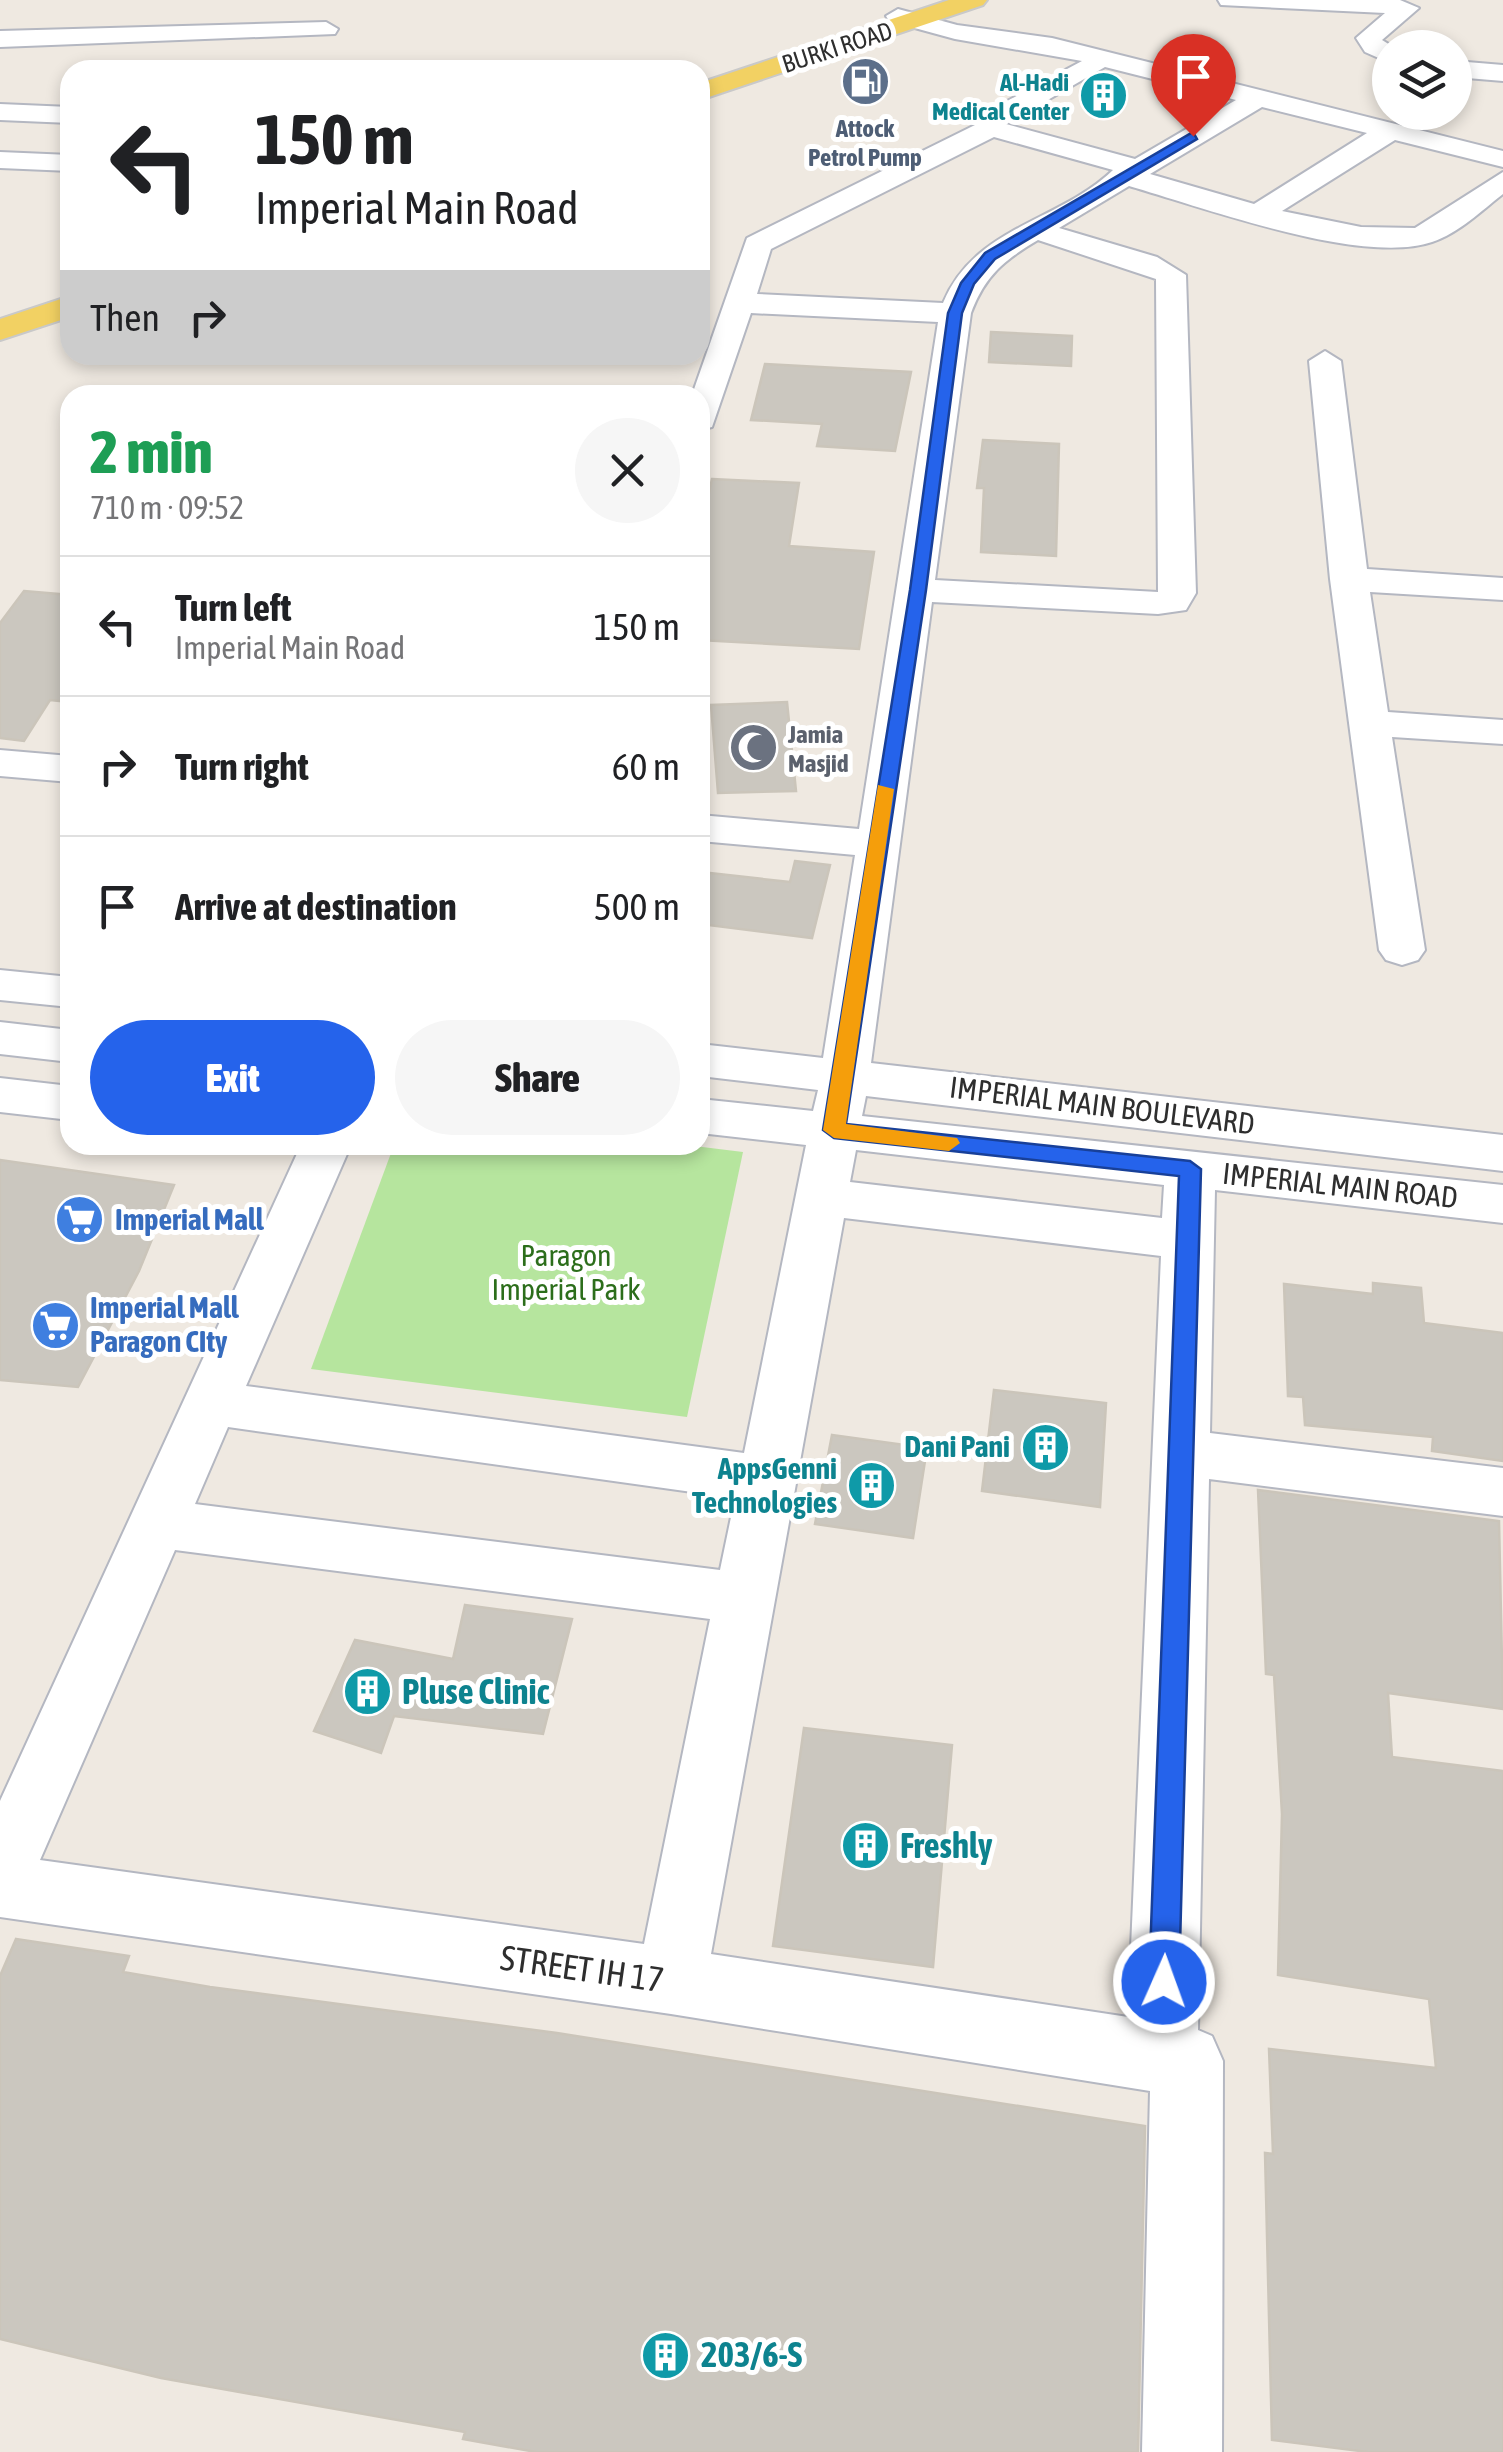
<!DOCTYPE html>
<meta charset="utf-8">
<style>
body{margin:0;font-family:"Asap Condensed",sans-serif;background:#f6f6f6;color:#202124;height:100vh;display:flex;flex-direction:column;font-size:38px;white-space:nowrap}
*{box-sizing:border-box;margin:0}
p{font-size:32px;color:#757577}
.icon{flex:none;width:55px;height:55px;fill:none;stroke:currentColor;stroke-width:2;stroke-linecap:round;stroke-linejoin:round}
.map{position:relative;flex:1;overflow:hidden}
.side{position:absolute;left:60px;top:385px;width:650px;height:770px;display:flex;flex-direction:column;background:#fff;border-radius:30px;box-shadow:0 5px 15px #0003}
.side>*{flex:none}
.hud{position:absolute;left:60px;top:60px;width:650px;height:305px;border-radius:30px;box-shadow:0 5px 15px #0003;background:#fff;color:#202124;overflow:hidden}
.tools{position:absolute;left:1372px;top:30px;display:grid;gap:20px}
.tools a{display:grid;place-items:center;width:100px;height:100px;border-radius:50%;background:#fff;box-shadow:0 5px 15px #0003;font-size:50px}
.pin{position:absolute;display:grid;place-items:center;width:85px;height:85px;color:#fff;margin:-102px -42px;border-radius:50% 50% 50% 0;rotate:-45deg;box-shadow:0 0 10px #0007}
.pin .icon{rotate:45deg}
.me{position:absolute;width:110px;margin:-55px;rotate:2deg;stroke-linejoin:round;filter:drop-shadow(0 0 8px #0008)}
.turn{display:flex;align-items:center;gap:35px;height:210px;padding:0 30px;font-size:45px}
.turn .icon{width:130px;height:130px;stroke-width:2.5}
.turn b{display:block;font-size:70px;line-height:85px}
.then{display:flex;align-items:center;height:95px;padding:0 30px;background:#0003;gap:20px;font-size:38px}
.round{display:grid;place-items:center;flex:none;width:105px;height:105px;border-radius:52px;background:#f6f6f6}
.head{display:flex;align-items:center;justify-content:space-between;height:170px;padding:0 30px}
h1{font-size:60px;font-weight:800;line-height:75px;color:#1e9e55}
.primary-button{display:flex;gap:20px;margin-top:auto;padding:20px 30px}
.primary-button a{flex:1;height:115px;border-radius:60px;background:#2563eb;color:#fff;font-size:40px;font-weight:800;line-height:115px;text-align:center}
.primary-button a+a{background:#f6f6f6;color:#202124}
ul{padding:0;list-style:none}
li{display:flex;align-items:center;gap:30px;height:140px;padding:0 30px;border-top:2px solid #e0e0e0}
li div{flex:1}
li b{display:block;font-size:38px}
li em{font-style:normal}
.map>svg:first-child{display:block}
.green{fill:#b6e59e}
.building{fill:#cbc7bf;stroke:#cbc5ba;stroke-width:2.5}
.lines{fill:none;stroke-linecap:round;stroke-linejoin:round}
.minor-casing{stroke:#b4b7c1;stroke-width:4}
.major-casing{stroke:#c9c9c9;stroke-width:4}
.minor{fill:#fff;fill-rule:evenodd}
.major{fill:#f2d163;fill-rule:evenodd}
.route{fill:#2563eb;stroke:#184099;stroke-width:2.5}
.slow{fill:#f59e0b}
.labels{text-anchor:middle;stroke-width:10;stroke-linejoin:round;paint-order:stroke}
.far-street-label{font-size:25px;fill:#2e2e2e;stroke:#fff}
.far-culture-label{font-size:25px;font-weight:bold;fill:#0d838f;stroke:#fff;text-anchor:end}
.far-service-label{font-size:25px;font-weight:bold;fill:#4e5e75;stroke:#fff}
.far-worship-label{font-size:25px;font-weight:bold;fill:#5b616d;stroke:#fff;text-anchor:start}
.street-label{font-size:30px;fill:#2e2e2e;stroke:#fff}
.shop-label{font-size:30px;font-weight:bold;fill:#366cbe;stroke:#fff;text-anchor:start}
.park-label{font-size:30px;fill:#2c6e1b;stroke:#fff}
.culture-label{font-size:30px;font-weight:bold;fill:#0d838f;stroke:#fff;text-anchor:end}
.near-culture-label{font-size:35px;font-weight:bold;fill:#0d838f;stroke:#fff;text-anchor:start}
.near-street-label{font-size:35px;fill:#2e2e2e;stroke:#fff}
</style>
<div class="map">
<svg width="1503" height="2452" viewBox="0 0 1503 2452">
<rect width="100%" height="100%" fill="#efe9e1"/>
<path class="green" d="M394,1145H686L743,1152L687,1417L311,1369Z"/>
<path class="building" d="M991,332L1072,336L1071,366L989,362Z
M765,364L911,372L895,451L817,446L822,424L751,420Z
M983,440L1059,444L1056,556L981,552L984,488H977Z
M712,479L799,483L789,546L874,552L859,649L700,640V532Z
M24,591L70,595V702L50,700L24,741L0,738V623Z
M787,702L796,791L718,793L711,705Z
M795,861L830,865L812,938L700,924V872L790,882Z
M0,1160L174,1185L139,1271L78,1387L0,1380Z
M1373,1283L1421,1288L1424,1323L1503,1333V1461L1432,1451L1433,1437L1305,1425L1303,1397L1288,1396L1284,1284L1373,1294Z
M994,1390L1106,1403L1100,1507L982,1491Z
M832,1435L927,1448L913,1538L815,1524Z
M1258,1490L1499,1521L1503,1709L1388,1693L1392,1757L1503,1771V2452H1368L1272,2440L1265,2153L1273,2154L1269,2049L1436,2068L1429,1999L1278,1975L1282,1814L1274,1675L1266,1674Z
M465,1605L572,1619L543,1734L394,1716L381,1753L314,1731L355,1640L453,1659Z
M804,1728L952,1745L933,1967L773,1946Z
M16,1939L129,1956L123,1972L210,1987L557,2033L1145,2126L1138,2452H536L463,2439L465,2432L161,2378L0,2339V1976Z"/>
<g class="lines">
<defs>
<path id="minor" d="M1218,0H1400L1419,8L1382,40L1395,48H1390V63L1365,52L1356,38L1385,13L1221,5Z
M898,9L957,25L1052,38L1503,151V167L1395,140L1282,211L1361,227L1415,228L1503,172V194C1481,211 1459,233 1432,242C1362,266 1202,207 1129,186L1059,228L1157,257L1186,275L1196,593L1186,610L1158,614L932,602L871,1063L1503,1135V1171L866,1096L862,1116L1503,1185V1223L1215,1190L1210,1433L1503,1468V1516L1209,1479L1198,2030L1212,2036L1223,2061L1222,2452H1142L1150,2091L671,2014L0,1917V1801L301,1145H351L246,1386L744,1453L806,1145L700,1133V1099L813,1111L818,1090L700,1076V1044L823,1058L855,855L700,841V815L859,829L938,322L751,313L712,427L700,430V395H692L747,238L977,124L981,115L1082,61L955,39L889,21L886,16ZM1105,67L1236,100L1135,159L1006,124ZM1262,107L1367,133L1254,204L1150,174ZM994,137L1113,170C1059,222 975,226 943,303L757,294L771,249ZM1038,240L1156,279L1158,592L935,580L971,313C985,276 1004,260 1038,240ZM856,1150L1164,1185L1162,1218L850,1182ZM844,1218L1161,1256L1128,2017L711,1954ZM228,1427L735,1498L720,1570L195,1504ZM175,1550L710,1619L644,1944L40,1860Z
M326,22L338,29L335,34L0,47V31Z
M1455,61L1503,65V81L1455,77Z
M0,104L70,107V123L0,120Z
M0,152L70,155V171L0,168Z
M1325,351L1341,361L1367,569L1503,578V600L1370,592L1388,712L1503,720V744L1392,737L1425,950L1418,960L1402,965L1386,960L1379,950L1330,579L1309,361Z
M0,750L70,756V782L0,776Z
M0,970L70,977V1007L0,1000Z
M0,1022L70,1030V1062L0,1054Z
M0,1078L70,1086V1120L0,1112Z"/>
<path id="major" d="M949,0H987L983,5L700,100V83Z
M70,296V317L0,340V319Z"/>
</defs>
<use href="#minor" class="minor-casing"/>
<use href="#major" class="major-casing"/>
<use href="#minor" class="minor"/>
<use href="#major" class="major"/>
</g>
<path class="route" d="M1193,132L1197,139L995,259L974,284L962,313L926,590L846,1124L1190,1161L1201,1169L1179,1982L1175,1993L1164,1997L1154,1993L1149,1982L1179,1176L834,1138L823,1130L910,590L948,313L961,283L985,253Z"/>
<path class="slow" d="M878,785L894,789L846,1124L957,1138L960,1143L949,1151L834,1138L823,1130Z"/>
<defs>
<symbol id="fuel-disc" viewBox="-11 -11 22 22"><circle r="9.5" fill="#5c6f8a" stroke="#fff"/><path d="M-5.5-6h7V0h2V4h1.3V-2.5L3-4.5l.8-.8L6-3V5H2.5V1h-1V6h-7ZM-4.2-4.7v3.2H.2V-4.7Z" fill="#fff"/></symbol>
<symbol id="building-disc" viewBox="-11 -11 22 22"><circle r="9.5" fill="#0f9aa8" stroke="#fff"/><path d="M-4-6H4V6H1V3H-1V6H-4ZM-2.5-4.3h1.7v1.8h-1.7ZM.8-4.3h1.7v1.8H.8ZM-2.5-1h1.7V.8h-1.7ZM.8-1h1.7V.8H.8Z" fill="#fff"/></symbol>
<symbol id="mosque-disc" viewBox="-11 -11 22 22"><circle r="9.5" fill="#6b7280" stroke="#fff"/><path d="M3.5-4.9A6 6 0 1 0 3.5 4.9A5 5 0 1 1 3.5-4.9Z" fill="#fff"/></symbol>
<symbol id="supermarket-disc" viewBox="-11 -11 22 22"><circle r="9.5" fill="#3f7fe0" stroke="#fff"/><path d="M-6-5.5h2.5l.6 2H6L4.5 2H-2.5L-4.4-4H-6ZM-1.5 3.2a1.3 1.3 0 1 0 .1 0ZM3 3.2a1.3 1.3 0 1 0 .1 0Z" fill="#fff"/></symbol>
</defs>
<g fill-rule="evenodd">
<use href="#fuel-disc" x="838" y="54" width="55" height="55"/>
<use href="#building-disc" x="1076" y="68" width="55" height="55"/>
<use href="#mosque-disc" x="726" y="720" width="55" height="55"/>
<use href="#supermarket-disc" x="52" y="1192" width="55" height="55"/>
<use href="#supermarket-disc" x="28" y="1298" width="55" height="55"/>
<use href="#building-disc" x="1018" y="1420" width="55" height="55"/>
<use href="#building-disc" x="844" y="1458" width="55" height="55"/>
<use href="#building-disc" x="340" y="1664" width="55" height="55"/>
<use href="#building-disc" x="838" y="1818" width="55" height="55"/>
<use href="#building-disc" x="638" y="2328" width="55" height="55"/>
</g>
<g class="labels">
<g class="far-street-label">
<text transform="translate(837 47) rotate(-18)" y="9">BURKI ROAD</text>
</g>
<g class="far-culture-label">
<text x="1069" y="91">Al-Hadi<tspan x="1069" dy="29">Medical Center</tspan></text>
</g>
<g class="far-service-label">
<text x="865" y="137">Attock<tspan x="865" dy="29">Petrol Pump</tspan></text>
</g>
<g class="far-worship-label">
<text x="788" y="743">Jamia<tspan x="788" dy="29">Masjid</tspan></text>
</g>
<g class="street-label">
<text transform="translate(1102 1106) rotate(7)" y="10">IMPERIAL MAIN BOULEVARD</text>
<text transform="translate(1340 1186) rotate(6)" y="10">IMPERIAL MAIN ROAD</text>
</g>
<g class="shop-label">
<text x="115" y="1230">Imperial Mall</text>
<text x="90" y="1318">Imperial Mall<tspan x="90" dy="34">Paragon CIty</tspan></text>
</g>
<g class="park-label">
<text x="566" y="1266">Paragon<tspan x="566" dy="34">Imperial Park</tspan></text>
</g>
<g class="culture-label">
<text x="1010" y="1457">Dani Pani</text>
<text x="837" y="1479">AppsGenni<tspan x="837" dy="34">Technologies</tspan></text>
</g>
<g class="near-culture-label">
<text x="402" y="1704">Pluse Clinic</text>
<text x="900" y="1858">Freshly</text>
<text x="701" y="2367">203/6-S</text>
</g>
<g class="near-street-label">
<text transform="translate(582 1969) rotate(8)" y="12">STREET IH 17</text>
</g>
</g>
</svg>
<div class="tools">
<a><svg class="icon" aria-label="layers" viewBox="0 0 24 24"><path d="M12 4l9 5-9 5-9-5zM3 14l9 5 9-5"/></svg></a>
</div>
<div class="pin" style="left:1193px;top:136px;background:#d93025"><svg class="icon" aria-label="arrive" viewBox="0 0 24 24"><path d="M6 21V4h12l-3 4 3 4H6"/></svg></div>
<svg class="me" style="left:1164px;top:1982px" viewBox="-20 -20 40 40"><circle r="17" fill="#2563eb" stroke="#fff" stroke-width="3"/><path d="M0-11L8 9 0 5-8 9z" fill="#fff"/></svg>
<div class="hud">
<div class="turn"><svg class="icon" aria-label="left" viewBox="0 0 24 24"><path d="M17 20v-9H6M10 6l-5 5 5 5"/></svg><div><b>150 m</b>Imperial Main Road</div></div>
<div class="then">Then<svg class="icon" aria-label="right" viewBox="0 0 24 24"><path d="M7 20v-9h11M14 6l5 5-5 5"/></svg></div>
</div>
<section class="side">
<div class="head"><div><h1>2 min</h1><p>710 m · 09:52</p></div><a class="round"><svg class="icon" aria-label="close" viewBox="0 0 24 24"><path d="M6 6l12 12M18 6L6 18"/></svg></a></div>
<ul>
<li><svg class="icon" aria-label="left" viewBox="0 0 24 24"><path d="M17 20v-9H6M10 6l-5 5 5 5"/></svg><div><b>Turn left</b><p>Imperial Main Road</p></div><em>150 m</em></li>
<li><svg class="icon" aria-label="right" viewBox="0 0 24 24"><path d="M7 20v-9h11M14 6l5 5-5 5"/></svg><div><b>Turn right</b></div><em>60 m</em></li>
<li><svg class="icon" aria-label="arrive" viewBox="0 0 24 24"><path d="M6 21V4h12l-3 4 3 4H6"/></svg><div><b>Arrive at destination</b></div><em>500 m</em></li>
</ul>
<div class="primary-button"><a>Exit</a><a>Share</a></div>
</section>
</div>
